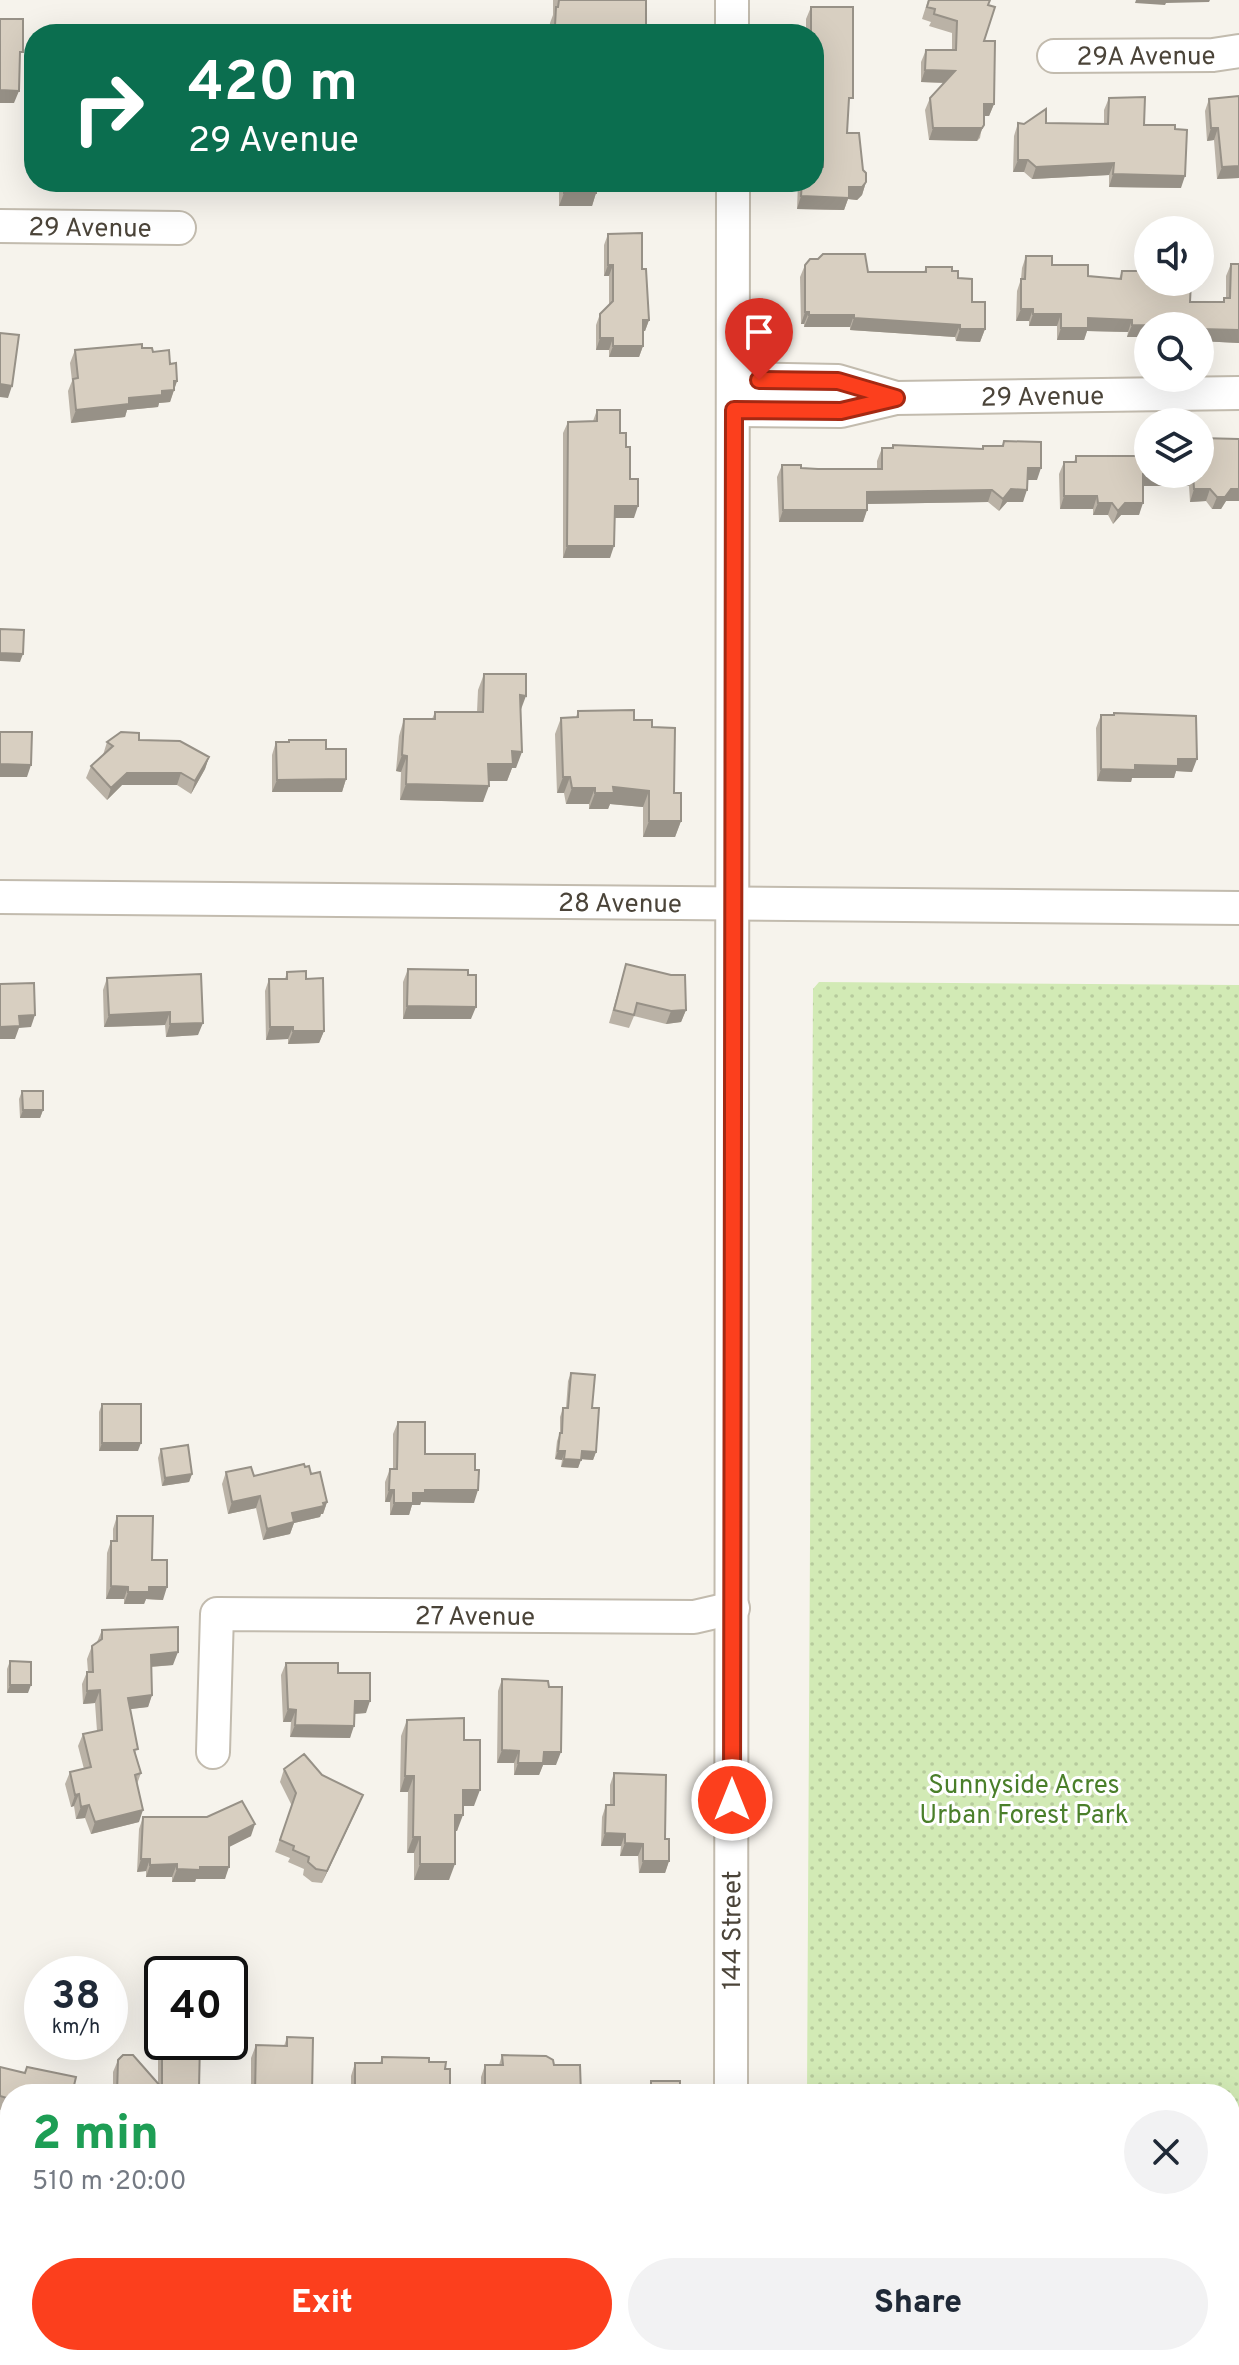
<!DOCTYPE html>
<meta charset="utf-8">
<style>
body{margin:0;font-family:Overpass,sans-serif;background:#f2f2f3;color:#1f2937;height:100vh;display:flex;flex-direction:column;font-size:30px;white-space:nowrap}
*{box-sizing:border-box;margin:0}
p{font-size:26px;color:#747a83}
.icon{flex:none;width:44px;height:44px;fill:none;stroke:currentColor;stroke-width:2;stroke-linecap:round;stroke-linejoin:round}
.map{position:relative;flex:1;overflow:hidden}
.panel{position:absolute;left:0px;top:2084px;width:1240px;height:282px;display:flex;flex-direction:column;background:#fff;border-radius:32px 32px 0 0;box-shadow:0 8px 32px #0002}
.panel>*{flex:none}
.banner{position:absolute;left:24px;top:24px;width:800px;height:168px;border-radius:32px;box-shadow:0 8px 32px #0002;background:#0b6e4f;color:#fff;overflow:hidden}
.buttons{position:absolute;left:1134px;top:216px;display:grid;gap:16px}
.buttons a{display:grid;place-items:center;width:80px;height:80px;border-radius:50%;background:#fff;box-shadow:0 8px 32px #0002;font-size:40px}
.speed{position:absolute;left:24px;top:1956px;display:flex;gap:16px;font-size:40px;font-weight:700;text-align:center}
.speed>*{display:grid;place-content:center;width:104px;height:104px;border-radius:50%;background:#fff;box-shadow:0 8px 32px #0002;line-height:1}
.speed small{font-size:20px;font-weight:400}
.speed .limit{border:4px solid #111;border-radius:12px;background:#fff;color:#111}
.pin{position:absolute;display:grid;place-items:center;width:68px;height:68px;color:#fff;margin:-82px -34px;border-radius:50% 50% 50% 0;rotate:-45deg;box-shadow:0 0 8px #0007}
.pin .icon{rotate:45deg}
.me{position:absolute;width:88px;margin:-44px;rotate:0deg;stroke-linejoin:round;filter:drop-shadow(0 0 6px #0008)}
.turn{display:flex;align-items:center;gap:28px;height:168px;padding:0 32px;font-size:36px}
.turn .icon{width:104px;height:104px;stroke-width:2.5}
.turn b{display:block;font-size:56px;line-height:68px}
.round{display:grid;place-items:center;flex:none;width:84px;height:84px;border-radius:42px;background:#f2f2f3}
.summary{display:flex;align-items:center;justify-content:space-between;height:136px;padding:0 32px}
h1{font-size:48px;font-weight:800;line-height:60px;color:#1e9e55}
.cta{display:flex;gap:16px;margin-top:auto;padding:16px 32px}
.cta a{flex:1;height:92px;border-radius:48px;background:#fc3f1d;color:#fff;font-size:32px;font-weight:800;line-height:92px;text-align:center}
.cta a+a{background:#f2f2f3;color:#1f2937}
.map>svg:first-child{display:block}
.park{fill:url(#park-dots)}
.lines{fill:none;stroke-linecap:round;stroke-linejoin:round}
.minor-casing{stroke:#c2bbae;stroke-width:36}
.minor{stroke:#fff;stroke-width:32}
.wall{fill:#bab2a6}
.shaded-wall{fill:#979187}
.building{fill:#d8cfc1;stroke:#979187;stroke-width:2}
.route-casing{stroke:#a42913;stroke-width:20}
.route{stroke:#fc3f1d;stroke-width:14}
.labels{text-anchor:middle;stroke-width:6;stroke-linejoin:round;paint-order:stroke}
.street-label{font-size:26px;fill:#4b4439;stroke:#fff}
.park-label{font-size:26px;fill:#4a7f2a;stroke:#fff}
</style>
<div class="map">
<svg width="1239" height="2365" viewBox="0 0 1239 2365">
<defs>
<pattern id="park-dots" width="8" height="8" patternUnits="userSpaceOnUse" patternTransform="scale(2)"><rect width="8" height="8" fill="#d2eab5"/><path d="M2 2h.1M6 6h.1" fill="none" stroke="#b6ca9c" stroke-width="1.8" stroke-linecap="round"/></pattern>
</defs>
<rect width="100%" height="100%" fill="#f6f3ec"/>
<path class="park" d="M819,982L1239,985V2365H806V2356H1230V2094H807L813,989Z"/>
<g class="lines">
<defs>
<g id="minor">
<path d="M732,0V34"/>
<path id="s1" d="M1054,56L1213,55L1239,51"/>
<path id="s2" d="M0,226L179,228"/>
<path d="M734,379L838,381L893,397"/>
<path id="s3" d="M734,410L841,411L896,398L1239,393"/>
<path id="s4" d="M0,897L1239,908"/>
<path id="s5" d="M213,1752L217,1614L694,1617L733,1608"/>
<path id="s6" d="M731,2094L733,182"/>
<path d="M0,2235L10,2238"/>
<path d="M728,2365V2356"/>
</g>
</defs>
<use href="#minor" class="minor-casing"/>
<use href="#minor" class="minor"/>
</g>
<path class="wall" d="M553,0H646V34H549L550,23L553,15Z
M928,0L988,5L984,41L994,104L989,116H984L980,138L977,141L929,140L925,110L930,98L944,83L921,82V62L926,50H952V33L929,26L931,22L922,19Z
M811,7L848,110L847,133L863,170L866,182L862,195L857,200L848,199L844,210L797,209L798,182H814L818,167L819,112H814V34H806V19Z
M1109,98L1144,125L1181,188L1109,187V175L1032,179L1024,172H1013L1014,136L1018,123L1104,124V110Z
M1209,99L1239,178L1217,179L1214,140L1207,141L1205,111Z
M559,182H596V193L592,206H559Z
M608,234L642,269L649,320L645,331H643V346L639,357H609V350H596V325L600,314L609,305V276H604V245Z
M1026,256L1088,276L1119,279L1122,271L1190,302H1223L1224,298H1226V276L1231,264H1239V343L1200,341V326H1148V337H1127L1128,332L1087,331L1084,340H1057V326H1029V321H1016L1017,291L1021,279L1022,268Z
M805,265L868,272H924L926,267L952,271L972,302L985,329L980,342L956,341L955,337L850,330V327H804V324H801L800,277Z
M75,350L153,352L170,364L177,381L170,402L159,403L158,407L127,410L125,417L71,423L68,391L72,381L70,363Z
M597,410L620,433L626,447L634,518H615L610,558H563V433L568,422L593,421Z
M1004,441L1037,480H1027L1023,502H1007L999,511L988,502L867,504V510L863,522H779L777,477L782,465L801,468L818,469H877V461L882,448H892L893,445L982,449L983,446H1002Z
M1076,456L1200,474L1239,501H1226L1221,509H1212L1206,501L1190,502L1189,486H1143L1139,515H1121L1113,524L1108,515H1093V509H1060L1059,474L1064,462H1074Z
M484,674L521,711L516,768H512L507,781H489L483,802L400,800L401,772L396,771L399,736L404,719H432L435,712H477L478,690Z
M578,711L634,720L652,727L674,793L681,821L675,837H643V807L610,804L608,809H589V804H566L564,793H557L555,734L561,718L576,717Z
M1101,715L1192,772L1176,771L1174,778H1132L1131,782L1097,781L1096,728Z
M139,740L209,757L205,769L191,794L177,785H122L107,800L86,778L91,766L103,755L107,742Z
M276,742L326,749L346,779L342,792H272V755Z
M626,964L686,1010L681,1022L666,1024L634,1016L629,1028L609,1023Z
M408,969L471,1019H403V982Z
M287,972L306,979L324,1031L319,1043L288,1044V1039L266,1040L265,991L269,979H285Z
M201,974L198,1035L166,1037L165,1025L104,1027L103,990L107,978Z
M22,1091L43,1110L40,1118H20L19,1099Z
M571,1373L592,1408L596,1452L593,1460L581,1459L578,1468L561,1467L562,1460L555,1459L557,1441L560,1433V1417L563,1408H566L568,1381Z
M102,1404L138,1451H99V1412Z
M398,1422L425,1454L474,1503L421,1502L420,1505H412L409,1515H390V1502H385V1482L390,1469H393V1434Z
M161,1449L192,1474L189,1482L162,1486L158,1458Z
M305,1467L311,1474L327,1502L323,1514H321L320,1517L294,1523L290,1534L263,1540L256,1508L228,1514L222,1484L226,1472L254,1476Z
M117,1516L152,1560L163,1600L146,1599L144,1604H124V1599H106L107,1553L111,1541H113V1529Z
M102,1630L173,1665L151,1667L152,1695L148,1707L130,1709L136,1756L141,1773L137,1784L139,1822L91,1834L85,1818L76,1819L74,1806L71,1807L65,1784L70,1772L84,1769L78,1746L83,1734L97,1731L95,1703L83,1704L82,1684L87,1672H88L87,1659L92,1646L97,1642Z
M10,1661L28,1693H7V1669Z
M286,1663L338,1673L366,1713L355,1714L350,1738L290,1737L291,1722H283L281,1675Z
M502,1679L549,1687L556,1765H543L539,1775H514V1763H497L498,1691Z
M407,1720L464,1740L474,1806H463L457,1831H455L449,1880H414V1853H407L408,1792H400L401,1736Z
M284,1769L322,1775L358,1807L322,1883L312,1882L303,1875L304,1869L288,1862L290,1858L275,1852L292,1806L280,1782Z
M614,1773L665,1839L669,1861L665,1873H639L638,1856H620L621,1846H601L602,1817L606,1805H610V1785Z
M143,1817L251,1836L229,1847L225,1879H196L195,1882H172V1877H146V1871L137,1872L139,1829Z
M287,2037L312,2093L324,2094H251V2058L256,2045L284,2046Z
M162,2041L199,2089L197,2094H113V2072L118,2060L158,2083V2052Z
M502,2055L554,2065L581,2094H481V2077L485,2065H499Z
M382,2057L429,2062L445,2069L450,2094H351V2076L355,2063H380Z
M0,2067L25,2073L27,2067L72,2094H10V2112L0,2110Z
M651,2081L680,2094H648V2089Z
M414,2356H437V2360L468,2365H413Z"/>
<path class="shaded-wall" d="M1136,0H1210L1209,2L1166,3L1165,5L1135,3Z
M555,26L566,27L563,34H552Z
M925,70L955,71L951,83L921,82Z
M0,90L19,91L14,103H0Z
M814,99L823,100L819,112H814Z
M984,104H994L989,116H980Z
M984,125L977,141L929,140L933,128Z
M1211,128H1218L1214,140L1207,141Z
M1018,160H1028L1024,172H1013Z
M1114,163L1109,175L1032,179L1036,167Z
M1239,166V178L1217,179L1222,167Z
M1113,174L1185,176L1181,188L1109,187Z
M866,182L862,195L857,200L848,199L844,210L797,209L801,196L849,187Z
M564,193H596L592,206H559Z
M608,265H613L609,276H604Z
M1021,309H1033L1029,321H1016Z
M805,312H809L804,324H801Z
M1033,314H1061L1057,326H1029Z
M809,315H854L850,327H804Z
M854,318L960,325L955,337L850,330Z
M1088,318L1132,320L1128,332L1087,331L1084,340H1057L1061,328Z
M643,320H649L645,331H639Z
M1132,325H1165L1148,326V337H1127Z
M960,329H985L980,342L956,341Z
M1200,329L1239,330V343L1200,341Z
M600,338H613L609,350H596Z
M613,346H643L639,357H609Z
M174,381H177L170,402L159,403L158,407L127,410L125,417L71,423L76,410L162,391Z
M0,384L12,386L8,398L0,397Z
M1028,468H1041L1037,480H1023Z
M1143,474H1193L1189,486H1139Z
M1011,489L1027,490L1023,502H1007L999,511L1003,499Z
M1194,489H1210L1206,501L1190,502Z
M1231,489H1239V501H1226L1221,509H1212L1217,497Z
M992,490L988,502L863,504L867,492Z
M1064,496H1097L1093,509H1060Z
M1098,503H1112L1108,515H1093Z
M1125,503H1143L1139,515H1121L1113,524L1118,511Z
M615,506H638L634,518H610Z
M783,510H867L863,522H779Z
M567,546H614L610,558H563Z
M0,653L23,654L20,662L0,661Z
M520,695L526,696L520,712Z
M512,751L522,752L516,768H512L507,781H482L488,764Z
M402,755L407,756L401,772L396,771Z
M209,757L205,769L191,794L195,781Z
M1178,759H1197L1192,772L1176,771L1174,778H1132L1131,782L1097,781L1101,769Z
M0,764L31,765L27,777H0Z
M127,773H181L177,785H122L107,800L111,788Z
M563,777H570L564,793H557Z
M346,779L342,792H272L277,780Z
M406,784L489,786L483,802L400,800Z
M613,787L649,791L643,807L610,804L608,809H589L595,793Z
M572,788H595L589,804H566Z
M649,821H681L675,837H643Z
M407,1006L476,1007L471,1019H403Z
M686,1010L681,1022L666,1024L671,1011Z
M170,1012L165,1025L104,1027L109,1015Z
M35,1015L31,1027L19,1028L15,1039H0V1027L19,1016Z
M203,1023L198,1035L166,1037L170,1024Z
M270,1027H293L288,1039L266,1040Z
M293,1031H324L319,1043L288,1044Z
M23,1110H43L40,1118H20Z
M102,1443H141L138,1451H99Z
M558,1451H565L562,1460L555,1459Z
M582,1451L596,1452L593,1460L579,1459Z
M564,1459L581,1460L578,1468L561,1467Z
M192,1474L189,1482L162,1486L165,1478Z
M389,1490H394L390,1502H385Z
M425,1490H478L474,1503L421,1502L420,1505H412L409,1515H390L394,1503L413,1493Z
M260,1496L256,1508L228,1514L232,1502Z
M327,1502L323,1514H321L320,1517L294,1523L290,1534L263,1540L267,1529L292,1513Z
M111,1586L128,1587L124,1599H106Z
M149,1587H167L163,1600L146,1599L144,1604H124L128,1592Z
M178,1652L173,1665L147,1667L151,1655Z
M10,1685H31L28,1693H7Z
M100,1690L95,1703L83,1704L87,1691Z
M152,1695L148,1707L123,1710L128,1698Z
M355,1701H370L366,1713L351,1714Z
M288,1709L296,1710L291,1722H283Z
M295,1725L354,1726L350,1738L290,1737Z
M502,1750L519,1751L514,1763H497Z
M544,1752H561L556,1765H543L539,1775H514L518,1763Z
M405,1776H414L408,1792H400Z
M463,1790H480L474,1806H457Z
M79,1794L74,1806L71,1807L75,1795Z
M363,1795L358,1807L322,1883L327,1871Z
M89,1805L85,1818L76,1819L81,1807Z
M143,1810L139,1822L91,1834L95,1822Z
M455,1815H463L457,1831H449Z
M255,1824L251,1836L225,1849L229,1837Z
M605,1833L625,1834L621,1846H601Z
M413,1837H420L414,1853H407Z
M625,1843L643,1844L638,1856H620Z
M141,1859H150L146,1871L137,1872Z
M643,1861H669L665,1873H639Z
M177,1864L172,1877H146L150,1865Z
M420,1864H455L449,1880H414Z
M200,1867H229L225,1879H196L195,1882H172L177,1869Z
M199,2089L197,2094H163L164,2090Z"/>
<path class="building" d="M559,0H646V34H566V27L555,26L556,7H558Z
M929,0H990L988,5L995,7L984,41H995L994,104H984V125L982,128H933L930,98L955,71L925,70L926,50H956L957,21L934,14L935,9L927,7Z
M811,7H853V98H849L847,133H859L863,170L866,173V182L862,187H849V198L801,196L802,182H814V167H823V100L814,99V34H811Z
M0,19H23V52H20L19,91L0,90Z
M1239,96V166L1222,167L1218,128H1211L1209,99Z
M1145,97L1144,125H1175V129L1187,130L1185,176L1113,174L1114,163L1036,167L1028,160H1018V123L1024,124L1046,109V123L1108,124L1109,98Z
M564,182H596V193H564Z
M642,233V269H646L649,320H643V346H613V338H600V314L613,301V265H608V234Z
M823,254H865L868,272H926V267H952V271H958V278L972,279V302H985V329H960V325L854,318V315H809V312H805V265L810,259H818Z
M1026,256H1052V265H1088V276L1121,279L1122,271H1148V282H1191L1190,302H1224V298H1230L1231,264H1239V330L1200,329V326L1132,325V320L1088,318V328H1061V314H1033V309H1021V279H1025Z
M0,333L19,335L12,386L0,384Z
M142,344V348H152L153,352L169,350L170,364L176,363L177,381H174V390L162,391V395L129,398V404L76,410L73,379L78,378L75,350Z
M597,410H620V433H626V447H630V479H638V506H615L614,546H567L568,422L597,421Z
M1200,438L1239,439V489H1231L1225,497H1217L1210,489H1194L1193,474H1200Z
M1004,441L1041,442V468H1028L1027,490L1011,489L1003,499L992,490L867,492V510H783L782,465H801V468L818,469H882V448H893V445L983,449V446H1003Z
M1076,456H1148V474H1143V503H1125L1118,511L1112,503H1098L1097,496H1064V462H1076Z
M0,629L24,630L23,654L0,653Z
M484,674H526V696L520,695L522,752L512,751L513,764H488L489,786L406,784L407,756L402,755L404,719H435V712H483Z
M634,710V720H652V727L675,728L674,793H681V821H649V791L613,787L614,793H595V788H572L570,777H563L561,718L578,717V711Z
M1114,713L1196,716L1197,759H1178V766L1135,765V770L1101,769V715H1114Z
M0,732H32L31,765L0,764Z
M121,732L139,733V740L180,741L209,757L195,781L181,773H127L111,788L91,766L113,746L107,742Z
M289,740H326V749H346V779L277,780L276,742H289Z
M626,964L671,975H685L686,1010L671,1011L637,1003L634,1015L614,1010Z
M408,969L468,970V975H476V1007L407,1006Z
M306,971V979L323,978L324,1031H293V1027H270L269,979H287V972Z
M201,974L203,1023L170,1024V1012L109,1015L107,978Z
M34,983L35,1015L19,1016L20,1026L0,1027V984Z
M22,1091H43V1110H23Z
M571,1373L595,1375L592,1408H599L596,1452L582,1451L581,1460L564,1459L565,1451H558L560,1433H562L563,1408H568Z
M102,1404H141V1443H102Z
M398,1422H425V1454H475V1470H479L478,1490H425V1493H413V1503H394V1490H389L390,1469H397Z
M188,1445L192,1474L165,1478L161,1449Z
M304,1464L305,1467L309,1466L311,1474L320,1472L327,1502L323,1503L324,1506L292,1513L294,1522L267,1529L260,1496L232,1502L226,1472L251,1467L254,1476Z
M117,1516H153L152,1560H167V1587H149V1592H128V1587L111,1586V1541H117Z
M178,1627V1652L151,1655L152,1695L128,1698L138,1749L134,1750L141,1773L135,1775L143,1810L95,1822L89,1805L81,1807L79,1794L75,1795L70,1772L91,1767L83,1734L102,1730L100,1690L87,1691V1672H93L92,1646L102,1639V1630Z
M10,1661L31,1662V1685H10Z
M286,1663H338V1673H370V1701H355L354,1726L295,1725L296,1710L288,1709Z
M502,1679L548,1681L549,1687H562L561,1752H544L543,1763H518L519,1751L502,1750Z
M464,1718V1740H480V1790H463V1815H455V1864H420V1837H413L414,1776H405L407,1720Z
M304,1754L322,1775L363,1795L327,1871L316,1869L308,1862L309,1857L293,1850L294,1846L280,1840L296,1793L284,1769Z
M614,1773L666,1775L665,1839H669V1861H643V1844L625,1843V1834L605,1833L606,1805H614Z
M242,1801L255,1824L229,1837V1867H200V1870L177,1869V1864L150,1865V1859H141L143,1817H207Z
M287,2037L313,2038L312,2093L324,2094H255L256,2045L287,2046Z
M162,2042H200L199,2089L164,2090L167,2094H117L118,2060L123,2055H133L162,2088Z
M502,2055L546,2056L553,2060L554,2065H580L581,2094H485V2065H503Z
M382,2057L429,2058V2062H446L445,2069H450V2094L355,2092V2063H382Z
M0,2067L25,2073L27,2067L76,2077L72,2094H10V2099L0,2096Z
M651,2081H680V2094H651Z
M417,2356H437V2360L468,2359V2365H417Z
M596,2356H664V2365H596Z"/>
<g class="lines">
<defs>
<path id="route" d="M732,1800L734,410L841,411L896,398L838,381L759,380"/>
</defs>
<use href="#route" class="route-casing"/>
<use href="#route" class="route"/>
</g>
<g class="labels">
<g class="street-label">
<text dy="9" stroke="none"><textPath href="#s1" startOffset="92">29A Avenue</textPath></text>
<text dy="9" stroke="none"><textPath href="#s2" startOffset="90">29 Avenue</textPath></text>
<text dy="9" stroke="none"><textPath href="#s3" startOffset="310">29 Avenue</textPath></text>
<text dy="9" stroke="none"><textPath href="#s4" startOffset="620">28 Avenue</textPath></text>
<text dy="9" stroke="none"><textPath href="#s5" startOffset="396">27 Avenue</textPath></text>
<text dy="9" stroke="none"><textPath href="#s6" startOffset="164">144 Street</textPath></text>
</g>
<g class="park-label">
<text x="1024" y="1793">Sunnyside Acres<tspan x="1024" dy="30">Urban Forest Park</tspan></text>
</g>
</g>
</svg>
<div class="buttons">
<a><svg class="icon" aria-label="sound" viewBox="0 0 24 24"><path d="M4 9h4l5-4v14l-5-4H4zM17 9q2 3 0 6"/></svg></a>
<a><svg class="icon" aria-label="search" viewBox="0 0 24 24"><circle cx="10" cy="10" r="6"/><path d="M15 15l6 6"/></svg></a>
<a><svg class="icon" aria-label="layers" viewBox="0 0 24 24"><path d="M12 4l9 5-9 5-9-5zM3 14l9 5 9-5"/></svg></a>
</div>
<div class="speed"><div>38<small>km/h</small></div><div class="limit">40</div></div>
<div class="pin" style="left:759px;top:380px;background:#d93025"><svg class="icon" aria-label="arrive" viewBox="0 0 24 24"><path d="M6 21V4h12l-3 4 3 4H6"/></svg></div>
<svg class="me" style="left:732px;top:1800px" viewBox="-20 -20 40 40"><circle r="17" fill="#fc3f1d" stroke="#fff" stroke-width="3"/><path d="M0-11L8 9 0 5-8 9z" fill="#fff"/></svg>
<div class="banner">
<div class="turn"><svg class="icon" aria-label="right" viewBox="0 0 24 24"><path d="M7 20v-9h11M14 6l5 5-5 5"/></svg><div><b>420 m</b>29 Avenue</div></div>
</div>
<section class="panel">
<div class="summary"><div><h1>2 min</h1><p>510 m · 20:00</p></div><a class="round"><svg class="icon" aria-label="close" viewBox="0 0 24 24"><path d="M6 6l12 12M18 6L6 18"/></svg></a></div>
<div class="cta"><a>Exit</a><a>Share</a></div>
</section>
</div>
